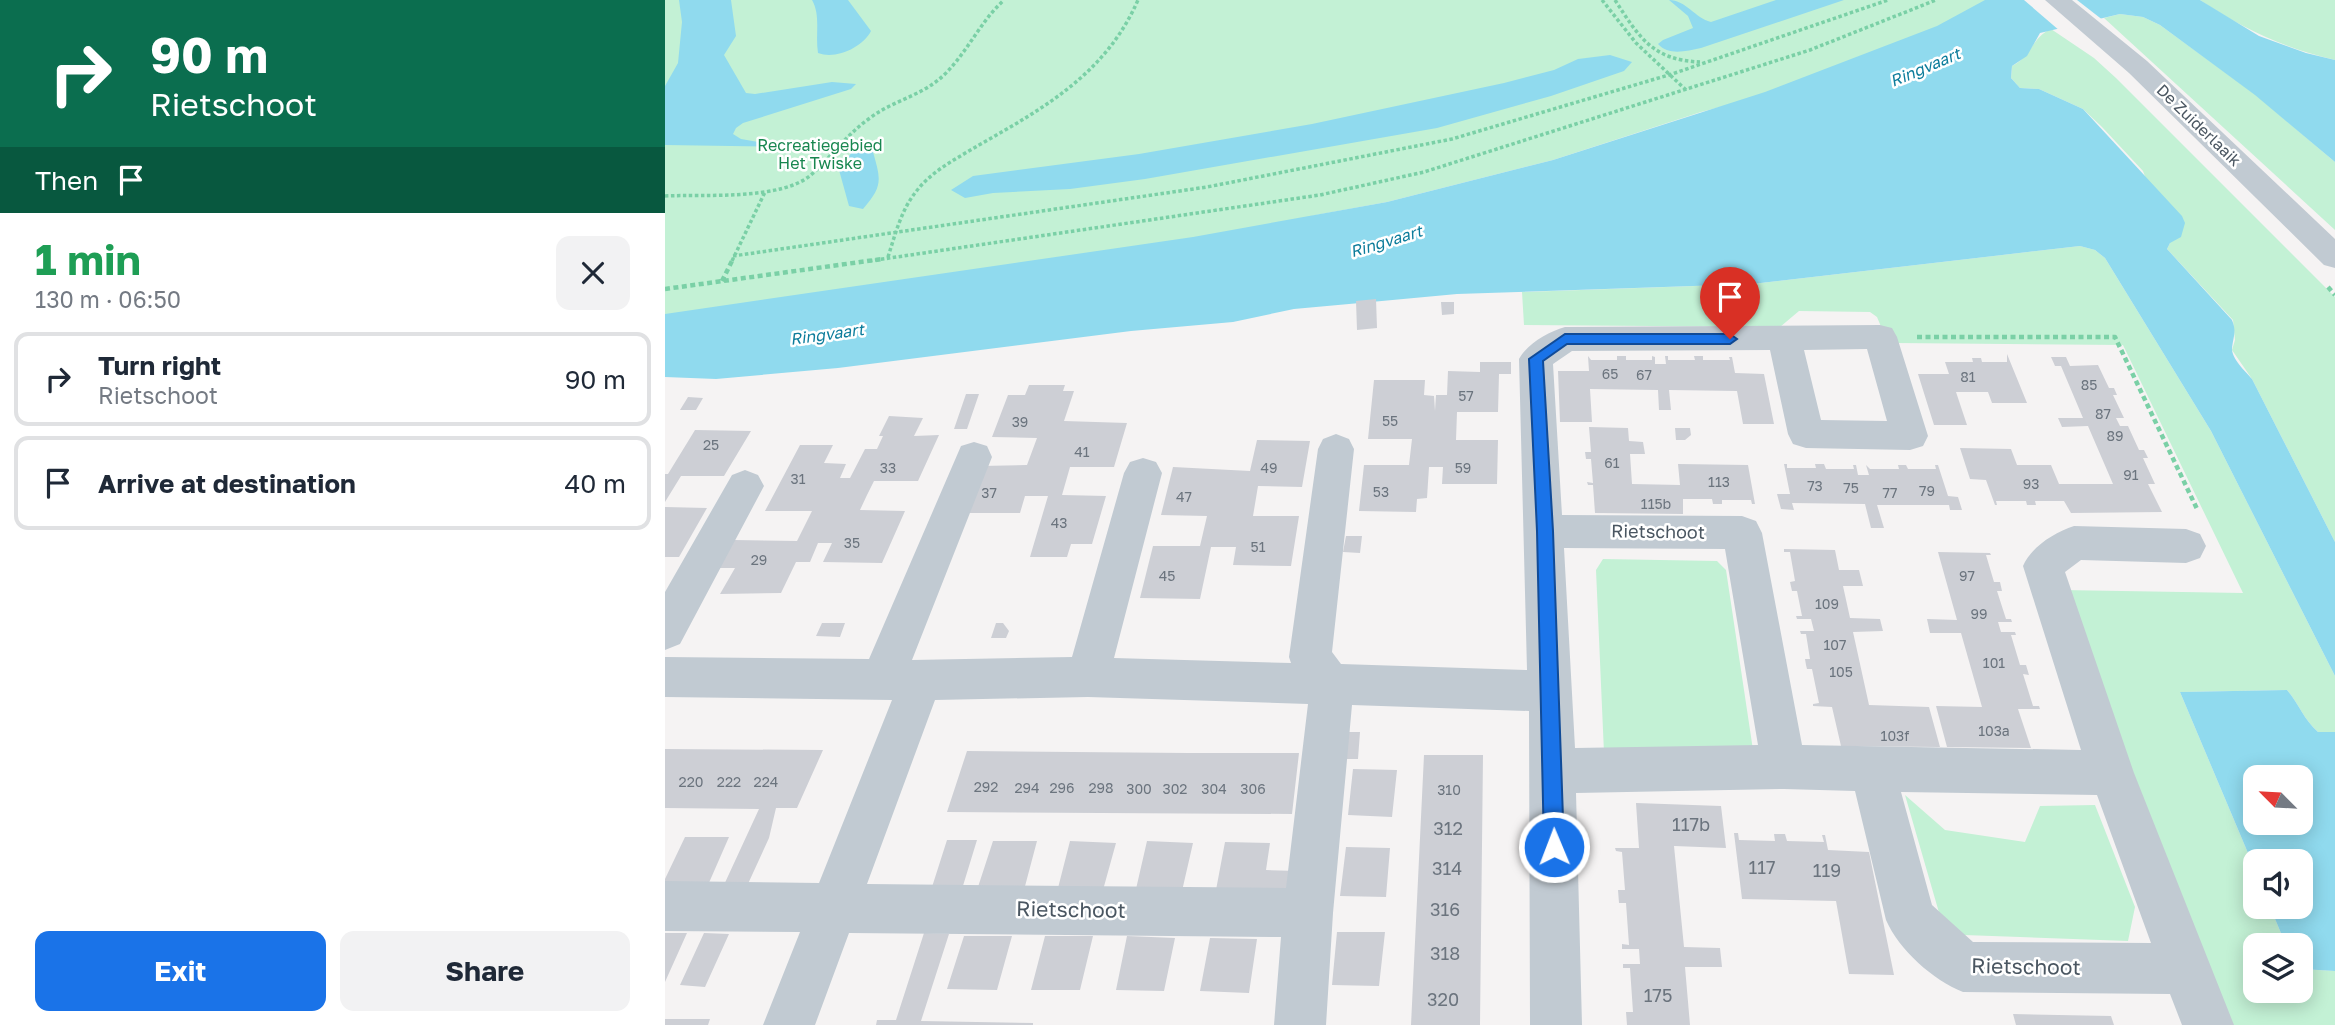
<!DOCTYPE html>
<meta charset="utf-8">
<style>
body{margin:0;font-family:"Golos Text",sans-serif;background:#f2f2f3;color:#1f2937;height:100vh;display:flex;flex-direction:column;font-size:26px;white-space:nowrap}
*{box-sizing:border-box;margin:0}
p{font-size:23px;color:#747a83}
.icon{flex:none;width:38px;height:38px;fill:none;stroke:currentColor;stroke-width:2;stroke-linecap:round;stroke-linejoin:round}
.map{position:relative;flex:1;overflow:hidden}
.side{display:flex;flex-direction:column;background:#fff;width:665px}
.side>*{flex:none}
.hud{background:#0b6e4f;color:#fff;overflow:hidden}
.needle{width:46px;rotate:294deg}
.buttons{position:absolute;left:1578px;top:765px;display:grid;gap:14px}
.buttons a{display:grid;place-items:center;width:70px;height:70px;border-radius:14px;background:#fff;box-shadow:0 4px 18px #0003;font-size:35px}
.pin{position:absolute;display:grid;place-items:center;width:60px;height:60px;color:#fff;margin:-72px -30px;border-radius:50% 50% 50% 0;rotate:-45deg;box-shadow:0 0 7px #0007}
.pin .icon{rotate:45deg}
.me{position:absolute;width:77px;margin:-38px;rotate:359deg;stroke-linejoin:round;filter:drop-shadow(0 0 5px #0008)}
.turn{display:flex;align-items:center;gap:24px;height:147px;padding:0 35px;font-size:32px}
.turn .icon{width:91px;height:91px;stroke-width:2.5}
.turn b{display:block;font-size:49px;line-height:60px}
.then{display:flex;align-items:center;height:66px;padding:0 35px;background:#0003;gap:14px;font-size:26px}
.round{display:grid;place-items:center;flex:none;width:74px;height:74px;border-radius:14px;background:#f2f2f3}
.head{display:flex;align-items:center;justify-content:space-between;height:119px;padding:0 35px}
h1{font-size:42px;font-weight:700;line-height:52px;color:#1e9e55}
.button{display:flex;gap:14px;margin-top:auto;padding:14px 35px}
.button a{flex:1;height:80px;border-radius:14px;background:#1a73e8;color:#fff;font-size:28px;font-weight:700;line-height:80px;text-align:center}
.button a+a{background:#f2f2f3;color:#1f2937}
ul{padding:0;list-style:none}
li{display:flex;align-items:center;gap:21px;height:94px;margin:0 14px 10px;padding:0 21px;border:4px solid #e0e1e3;border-radius:14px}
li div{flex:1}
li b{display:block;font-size:26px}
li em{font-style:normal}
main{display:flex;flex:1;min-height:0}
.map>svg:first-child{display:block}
.green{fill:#c3f1d5}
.water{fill:#90daee;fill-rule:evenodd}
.pier{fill:#f5f3f3}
.building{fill:#cdcfd5}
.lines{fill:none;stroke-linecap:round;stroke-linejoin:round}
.path-far1{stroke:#7ad0a6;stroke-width:3.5;stroke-dasharray:3.5 2.5;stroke-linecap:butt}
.path{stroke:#7ad0a6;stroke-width:4.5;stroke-dasharray:5 3.5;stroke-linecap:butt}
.minor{fill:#c1cad2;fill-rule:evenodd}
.route{fill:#1a73e8;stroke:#114b97;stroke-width:2}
.labels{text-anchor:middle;stroke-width:5;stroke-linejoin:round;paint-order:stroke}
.number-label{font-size:14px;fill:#6b747e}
.far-water-label{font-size:16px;font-style:italic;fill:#0c7c9b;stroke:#fff}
.far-street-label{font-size:16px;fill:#4a5661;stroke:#fff}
.far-park-label{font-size:16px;fill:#17864f;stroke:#fff}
.street-label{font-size:18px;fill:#4a5661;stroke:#fff}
.near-number-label{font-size:18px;fill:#6b747e}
.near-street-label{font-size:21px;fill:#4a5661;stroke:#fff}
</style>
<main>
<section class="side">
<div class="hud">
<div class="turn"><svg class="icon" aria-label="right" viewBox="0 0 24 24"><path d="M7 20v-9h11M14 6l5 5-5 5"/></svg><div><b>90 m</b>Rietschoot</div></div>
<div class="then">Then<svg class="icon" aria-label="arrive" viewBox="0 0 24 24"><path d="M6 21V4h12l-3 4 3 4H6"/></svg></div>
</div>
<div class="head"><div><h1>1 min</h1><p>130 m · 06:50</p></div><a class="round"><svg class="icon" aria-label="close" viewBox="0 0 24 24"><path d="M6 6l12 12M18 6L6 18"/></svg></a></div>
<ul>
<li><svg class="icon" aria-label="right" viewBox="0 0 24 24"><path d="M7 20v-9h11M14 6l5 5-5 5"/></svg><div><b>Turn right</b><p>Rietschoot</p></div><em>90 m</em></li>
<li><svg class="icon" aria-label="arrive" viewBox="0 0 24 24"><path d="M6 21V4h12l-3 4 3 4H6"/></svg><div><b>Arrive at destination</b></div><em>40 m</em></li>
</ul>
<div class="button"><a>Exit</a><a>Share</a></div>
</section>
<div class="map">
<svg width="1670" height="1025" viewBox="0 0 1670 1025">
<rect width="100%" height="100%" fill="#f5f3f3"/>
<path class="green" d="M0,0H1349L1214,65L1036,112L888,160L722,202L651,215L473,262L0,335Z
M1535,0H1670V60C1619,48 1578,29 1535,0Z
M1455,14L1478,17L1495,25L1591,95L1670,162V230L1439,18Z
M1386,29L1429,58L1451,78L1670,297V542L1587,379L1567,350L1570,340L1568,320L1502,249L1505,243L1478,171L1437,127L1418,109L1374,89L1355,88L1346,78L1347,66C1367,56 1367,37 1386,29Z
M1415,246L1430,250L1440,258L1546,431L1670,676V732H1653C1639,720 1634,704 1622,690L1515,692L1591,872V906L1605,907L1621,945H1591V990H1636V969L1670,971V1025H1564L1396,590L1578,593L1458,345L1230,343L1222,341L1212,317L1205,312L1134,311L1115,327L859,325L857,292L1087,284Z
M938,559L1052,561L1061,570L1088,750L939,753L931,570Z
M1240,795L1280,830L1360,842L1375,806L1430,805L1470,907L1463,941L1299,935L1275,916Z"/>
<path class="water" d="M14,0H66L71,36L59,55L81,93L90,94L167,82L191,84L186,89L78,123L71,128L68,134L76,139L123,147L0,145V86L13,63L17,22Z
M147,0H183L206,31C198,47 171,60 153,53C150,34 156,16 147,0Z
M1004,0C1021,0 1030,18 1046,22L1111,0H1179L1036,48C1021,51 1004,56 993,44L998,40L1028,28L1023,16Z
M1320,0H1535L1594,36L1641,53L1670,60V162L1590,95L1495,25L1478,17L1455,14L1375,33L1362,56L1347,66L1346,78L1355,88L1374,89L1418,109L1517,216L1520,223L1516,237L1505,243L1502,249L1567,320C1572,332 1568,337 1567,349C1567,359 1580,371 1587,379L1670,542V676L1546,431L1440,258L1430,250L1415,246L1087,284L792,294L706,302L629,309L568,322L466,331L173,368L51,379L0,377V314L528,237L722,202L888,160L1100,92L1272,26Z
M945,55L967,62L959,71L886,96L772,128L480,179L405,189L328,193L300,198L286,190L308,176L474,154L647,124L839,83L889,70L913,59Z
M197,148L208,152C216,180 218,186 198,209L184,206L174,170L187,152Z
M1622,690C1634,704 1639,720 1653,732H1670V971L1636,969V945H1621L1605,907L1636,906V861H1591V872L1515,692ZM1591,777H1636V822H1591Z"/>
<path class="pier" d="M1359,0H1412L1439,21L1395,31Z"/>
<path class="building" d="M711,299L712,328L692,330L691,301Z
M776,302H789V314L777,315Z
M1342,354L1362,403H1327L1323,392H1291L1302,425H1269L1253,374H1284L1280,362H1308L1307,358H1316L1317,362H1342Z
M923,356L926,360H952V356H961V360H987V356L990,357V364H1001L1000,356H1003V360H1030L1029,356H1038V360H1065L1064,357H1067L1070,373L1099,374L1109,424H1078L1072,391L1004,390L1006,410H994L993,390L925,389L927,422H895L893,371H924Z
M1386,357H1401L1405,366L1433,365L1444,388H1449L1452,395H1448L1459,418H1451L1455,426H1463L1474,450H1479L1483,458H1478L1490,484H1483L1497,512L1406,513L1399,501H1370L1371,505H1362L1361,501H1331L1332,505H1330L1321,480L1305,479L1295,448L1346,449L1352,465H1386L1394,484H1448L1423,426L1397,427L1393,418H1418L1396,366H1390Z
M815,362H846V374H834L833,412H792L791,440H833L832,484H777L778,467H764L762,498L752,499L751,512L694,511L699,465H744L747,439H703L709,380H760L759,395L769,396L770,411L771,395H782L783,371L815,372Z
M364,385H400L398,391H409L399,421L462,423L449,467H405L397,495L441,496L427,544H406L402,557H365L383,496H360L355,513H298L316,466L362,465L372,438L327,437L343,395H360Z
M301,394H314L302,429H289Z
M23,397L38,398L31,410H15Z
M224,416L258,418L249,436L274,435L253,481H209L202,495L195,510L240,511L217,563L158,562L167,543H153L145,562H131L116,593L55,594L70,568H54L69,540L132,541L147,511H100L135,445H168L159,463L181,464L175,478H185L200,449H212L218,436H214Z
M924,427L963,428L964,441L978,442L980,454H965L967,484L1015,485L1013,464L1083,465L1090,504H1087L1086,500H1057V504H1048L1047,499H1018V514L930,513L928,485H923L922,482L928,483L926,459H921L920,452H926Z
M1010,428H1025L1026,435L1020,440H1011Z
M30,430L86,431L59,476H16L0,502V474H3Z
M592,440L645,441L637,487L593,486L588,516H634L626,566L568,565L571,547H546L535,599L475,598L488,546H535L542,516L496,515L508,467L585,471Z
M1119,464H1122V468H1151L1150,464H1159L1161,469H1189L1188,465H1191L1193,475H1204L1201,465L1205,469H1234L1233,465H1241L1243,469H1271L1270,465H1273L1283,496L1293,497L1297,510H1285L1284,505H1212L1219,528H1206L1200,504L1127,503L1129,510L1116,509L1112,494H1125Z
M0,507L42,508L14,557H0Z
M681,536H697L695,553L678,552Z
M1119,549L1170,550L1174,570H1194L1198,586H1178L1185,618L1215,619L1218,631L1188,632L1204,705L1264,707L1275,747L1176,746L1167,707L1148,706V704L1154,703L1147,669H1142L1141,665L1140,659H1145L1141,634H1136L1135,631H1149L1146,619H1132L1131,616H1137L1132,591H1127L1125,582L1130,581L1125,552H1119Z
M1273,552L1325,553L1326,555H1321L1329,582H1335L1337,591H1332L1341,619H1346L1347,622H1333L1336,632H1350L1351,635H1346L1355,665H1361L1364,675L1358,674L1368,706H1374L1375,709H1353L1366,748L1282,747L1271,706L1317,707L1296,633H1265L1262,619L1292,620Z
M157,623H180L175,637L151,636Z
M331,623H338L344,631L341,638H326Z
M672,732H695L693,759H668Z
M0,749L158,750L132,808H111L104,838L82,886L58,887L94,809L0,808Z
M302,751L523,753H634L627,814L282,812Z
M759,755H818L815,1025H746Z
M688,769L732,770L727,817L683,815Z
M971,803L1056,806L1061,848L1009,846L1019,947L1055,948L1057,967H1020L1025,1025H962L961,1012H968L965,968H958V964H975L974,949H957V944L964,945L961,903H954L953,890H960L957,852L951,851L950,848H974Z
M1069,833H1073L1074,840L1110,841L1109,834H1120L1122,841L1159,842L1157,835H1160L1163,850L1204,852L1229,975L1184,974L1171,901L1077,899Z
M20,837H64L43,885H0V879Z
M282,840H312L297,889L267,887Z
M328,841H372L359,890L313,887Z
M405,841L451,843L438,890L393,888Z
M482,841L528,843L517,891L471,889Z
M560,842L605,843L601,870L633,871L631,888H599L598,892L551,890Z
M681,847L725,848L721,897L675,896Z
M672,932H720L714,986L667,985Z
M0,933H22L0,982Z
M39,933L64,934L40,987L15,985Z
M259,933L284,934L256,1021L368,1023V1025H211L212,1020H231Z
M299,936H347L332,990L282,989Z
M380,936H428L415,990H366Z
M462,936L510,938L499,991L451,990Z
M545,938L592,939L584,993L535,991Z
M1348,1014L1446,1016L1449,1025H1351Z
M0,1019H45L43,1025H0Z"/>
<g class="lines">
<path class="path-far1" d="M937,0L971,43L1021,90
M950,0C974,37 987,60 1035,62
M0,196C39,194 117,201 147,174C167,156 182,134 205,118C230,99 259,96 282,72C304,49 316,21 339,0
M68,256L542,187L787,139L1007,74L1223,0
M223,257C230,235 236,211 250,193C266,171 291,159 314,145C381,107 441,73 473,0
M67,261L100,192
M204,261L655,195L759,172L1145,50L1271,0"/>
<path class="path" d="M57,281L68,259
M1663,287L1670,295
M0,289L217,259
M1252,337H1450L1533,511"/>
<path class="minor" d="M1380,0H1407L1482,61L1670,239V268L1659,265L1464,73Z
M1215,325L1227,328L1232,337L1263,436L1258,446L1245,450L1141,448L1128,444L1123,434L1105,350L907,351L888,364L897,515L1077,516L1091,521L1097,533L1137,745L1416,750L1358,566C1367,546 1389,533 1409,526L1521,529L1535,534L1541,546L1535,558L1521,563L1416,560L1400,572L1469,773L1569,1025H1517L1505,994L1298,992C1268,980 1234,950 1221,920L1190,791L1119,789L911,793L917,1025H865L864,711L687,705L668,913L661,1025H609L616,937L184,933L150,1025H98L135,932L0,931V881L154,883L227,700L0,697V657L204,659L296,446L309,442L322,446L327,457L247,660L407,657L459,473L465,462L478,458L491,462L497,473L449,658L626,663L624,657L653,449L658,439L671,434L684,439L689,449L667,652L676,664L862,670L854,359C863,343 883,332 900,327ZM1202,349L1222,421L1156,420L1139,350ZM899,548L1060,549L1093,745L910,748ZM423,697L643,704L621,888L202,884L270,700ZM1236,792L1432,795L1486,943L1308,942L1267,905Z
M80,470L93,475L99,486L15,644L0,650V592L67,475Z"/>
</g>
<path class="route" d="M900,334H1065L1072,339L1065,344H902L878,361L888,531L899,847L896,854L889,857L882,854L879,847L872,531L864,359Z"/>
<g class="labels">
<g class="number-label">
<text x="945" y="379">65</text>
<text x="979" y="380">67</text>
<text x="1303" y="382">81</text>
<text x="1424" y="390">85</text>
<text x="801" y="401">57</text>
<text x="1438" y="419">87</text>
<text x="725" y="426">55</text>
<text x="355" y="427">39</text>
<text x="1450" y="441">89</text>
<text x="46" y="450">25</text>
<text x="417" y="457">41</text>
<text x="947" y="468">61</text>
<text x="223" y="473">33</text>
<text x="604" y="473">49</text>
<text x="798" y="473">59</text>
<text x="1466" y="480">91</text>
<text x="133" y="484">31</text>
<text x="1054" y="487">113</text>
<text x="1366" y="489">93</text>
<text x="1150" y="491">73</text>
<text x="1186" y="493">75</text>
<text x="1262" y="496">79</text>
<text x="716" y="497">53</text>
<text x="324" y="498">37</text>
<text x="1225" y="498">77</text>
<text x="519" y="502">47</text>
<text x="991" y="509">115b</text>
<text x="394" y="528">43</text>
<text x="187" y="548">35</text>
<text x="593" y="552">51</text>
<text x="94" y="565">29</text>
<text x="502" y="581">45</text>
<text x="1302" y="581">97</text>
<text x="1162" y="609">109</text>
<text x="1314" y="619">99</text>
<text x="1170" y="650">107</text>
<text x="1329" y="668">101</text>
<text x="1176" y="677">105</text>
<text x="1329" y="736">103a</text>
<text x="1230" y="741">103f</text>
<text x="26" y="787">220</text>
<text x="64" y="787">222</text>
<text x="101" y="787">224</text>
<text x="321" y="792">292</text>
<text x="362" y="793">294</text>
<text x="397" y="793">296</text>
<text x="436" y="793">298</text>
<text x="474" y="794">300</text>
<text x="510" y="794">302</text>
<text x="549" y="794">304</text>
<text x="588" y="794">306</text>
<text x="784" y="795">310</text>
</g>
<g class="far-water-label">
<text transform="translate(1260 67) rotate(-23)" y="6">Ringvaart</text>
<text transform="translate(721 241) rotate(-17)" y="6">Ringvaart</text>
<text transform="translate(162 334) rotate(-8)" y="6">Ringvaart</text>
</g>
<g class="far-street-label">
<text transform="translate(1534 125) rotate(44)" y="6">De Zuiderlaaik</text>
</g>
<g class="far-park-label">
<text x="155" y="151">Recreatiegebied<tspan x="155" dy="18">Het Twiske</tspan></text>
</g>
<g class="street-label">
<text transform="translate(993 532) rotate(1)" y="6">Rietschoot</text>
</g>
<g class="near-number-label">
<text x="1026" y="831">117b</text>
<text x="783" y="835">312</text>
<text x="1097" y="874">117</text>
<text x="782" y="875">314</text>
<text x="1162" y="877">119</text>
<text x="780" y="916">316</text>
<text x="780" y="960">318</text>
<text x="993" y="1002">175</text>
<text x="778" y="1006">320</text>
</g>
<g class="near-street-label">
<text transform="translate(406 910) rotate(1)" y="7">Rietschoot</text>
<text transform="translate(1361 967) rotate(1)" y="7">Rietschoot</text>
</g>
</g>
</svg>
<div class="buttons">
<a><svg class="needle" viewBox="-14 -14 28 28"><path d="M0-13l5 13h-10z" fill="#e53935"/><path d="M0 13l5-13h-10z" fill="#747a83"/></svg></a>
<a><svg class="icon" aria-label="sound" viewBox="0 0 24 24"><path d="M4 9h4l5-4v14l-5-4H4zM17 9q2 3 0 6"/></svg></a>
<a><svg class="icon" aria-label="layers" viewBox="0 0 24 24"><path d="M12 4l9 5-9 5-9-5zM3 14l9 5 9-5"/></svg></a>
</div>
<div class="pin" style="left:1065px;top:339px;background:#d93025"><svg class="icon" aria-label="arrive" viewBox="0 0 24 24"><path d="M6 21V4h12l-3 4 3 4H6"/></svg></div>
<svg class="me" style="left:889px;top:847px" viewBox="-20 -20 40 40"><circle r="17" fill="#1a73e8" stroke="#fff" stroke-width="3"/><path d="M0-11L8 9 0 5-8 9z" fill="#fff"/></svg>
</div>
</main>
